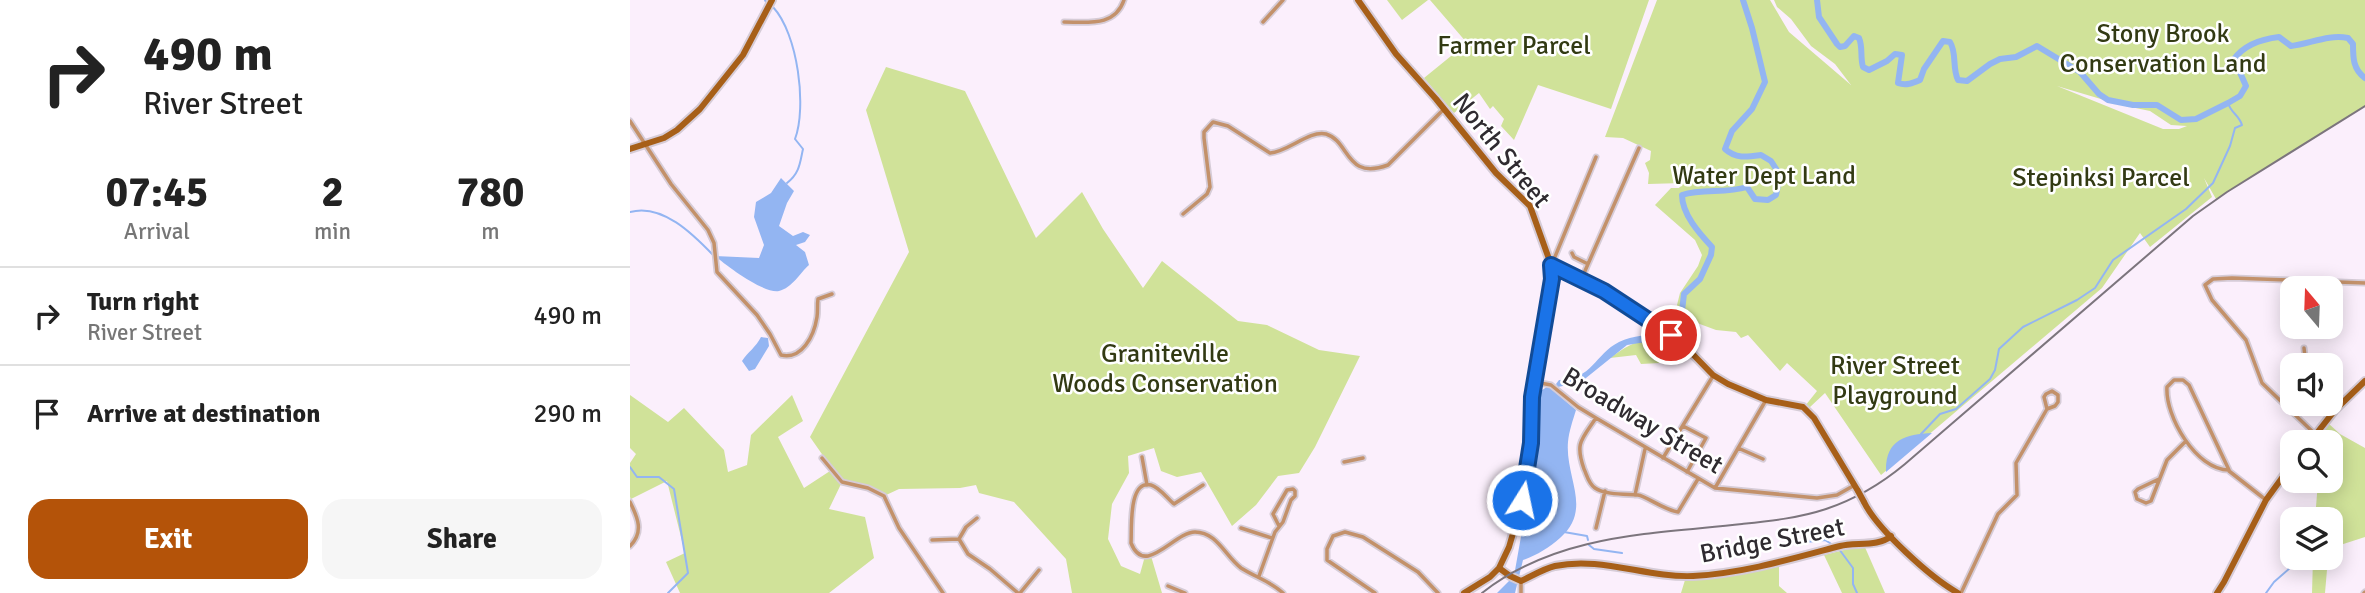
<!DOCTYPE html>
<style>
body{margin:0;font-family:Signika,sans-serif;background:#f6f6f6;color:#222;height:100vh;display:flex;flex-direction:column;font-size:26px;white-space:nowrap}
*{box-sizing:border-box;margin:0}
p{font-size:23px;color:#767676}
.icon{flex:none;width:38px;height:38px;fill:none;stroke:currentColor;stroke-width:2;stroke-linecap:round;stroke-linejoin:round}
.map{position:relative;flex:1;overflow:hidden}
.side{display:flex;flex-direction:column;background:#fff;width:630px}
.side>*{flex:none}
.top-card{background:#fff;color:#222;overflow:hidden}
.needle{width:46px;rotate:341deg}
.fabs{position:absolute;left:1650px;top:276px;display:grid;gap:14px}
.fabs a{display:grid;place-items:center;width:63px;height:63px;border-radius:14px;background:#fff;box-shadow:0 4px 18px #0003;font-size:35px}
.pin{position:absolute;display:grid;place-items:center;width:60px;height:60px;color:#fff;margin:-30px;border:4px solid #fff;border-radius:50%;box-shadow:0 2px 7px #0007}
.me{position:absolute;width:77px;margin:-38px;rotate:10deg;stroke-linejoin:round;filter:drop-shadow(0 0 5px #0008)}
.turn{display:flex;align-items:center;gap:24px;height:147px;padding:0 28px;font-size:32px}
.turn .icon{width:91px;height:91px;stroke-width:2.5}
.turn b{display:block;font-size:49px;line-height:60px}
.eta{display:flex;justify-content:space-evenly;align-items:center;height:119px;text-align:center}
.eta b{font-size:42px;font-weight:700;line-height:49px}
.action{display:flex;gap:14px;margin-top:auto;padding:14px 28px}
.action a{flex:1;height:80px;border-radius:21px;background:#b45309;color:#fff;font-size:28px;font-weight:700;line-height:80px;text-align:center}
.action a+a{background:#f6f6f6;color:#222}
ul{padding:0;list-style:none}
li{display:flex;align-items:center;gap:21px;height:98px;padding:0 28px;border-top:2px solid #e0e0e0}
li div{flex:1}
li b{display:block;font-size:26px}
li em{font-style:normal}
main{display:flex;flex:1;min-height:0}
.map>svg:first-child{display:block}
.green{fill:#d0e299;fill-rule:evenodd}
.water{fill:#93b5f2}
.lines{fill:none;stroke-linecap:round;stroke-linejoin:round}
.stream{stroke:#93b5f2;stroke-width:2}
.river{stroke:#93b5f2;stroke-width:6}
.street-casing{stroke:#d6ccd7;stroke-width:7}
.secondary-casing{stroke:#d6ccd7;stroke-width:10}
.street{stroke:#c3916a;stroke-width:3.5}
.secondary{stroke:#a75f18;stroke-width:6}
.rail{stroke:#7c757d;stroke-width:2}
.secondary-bridge-casing{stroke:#d6ccd7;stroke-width:10;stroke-linecap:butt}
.secondary-bridge{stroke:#a75f18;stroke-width:6}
.route-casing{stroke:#114b97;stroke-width:18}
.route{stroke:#1a73e8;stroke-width:12}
.labels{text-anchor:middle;stroke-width:5;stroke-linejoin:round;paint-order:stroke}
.park-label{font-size:26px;fill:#323a13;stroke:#fff}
.street-label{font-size:26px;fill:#2f2b30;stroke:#fff}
</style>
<main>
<section class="side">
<div class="top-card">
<div class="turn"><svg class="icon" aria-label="right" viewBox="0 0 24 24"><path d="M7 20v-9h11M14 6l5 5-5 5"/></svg><div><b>490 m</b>River Street</div></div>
</div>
<div class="eta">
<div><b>07:45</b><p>Arrival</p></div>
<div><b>2</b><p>min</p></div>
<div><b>780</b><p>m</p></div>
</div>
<ul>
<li><svg class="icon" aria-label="right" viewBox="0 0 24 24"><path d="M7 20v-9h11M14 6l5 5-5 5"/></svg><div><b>Turn right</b><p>River Street</p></div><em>490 m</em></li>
<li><svg class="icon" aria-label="arrive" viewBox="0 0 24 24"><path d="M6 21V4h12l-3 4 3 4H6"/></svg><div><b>Arrive at destination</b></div><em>290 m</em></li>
</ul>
<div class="action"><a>Exit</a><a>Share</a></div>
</section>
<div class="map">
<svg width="1735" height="593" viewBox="0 0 1735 593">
<rect width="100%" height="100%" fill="#fbeffc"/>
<path class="green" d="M757,0H798L772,20Z
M800,0H1019L981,109L908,85L884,140L871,126L874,119L863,106L860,109L849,93L824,113L794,78L837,43Z
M1027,0H1140L1159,32L1221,85L1205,64L1181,46L1161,19L1147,7L1144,0H1735V106L1586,199L1574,178L1582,197L1520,247L1510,233L1472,288L1251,475L1195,393L1179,408L1175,406L1187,391L1157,363L1150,371L1118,335L1111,338L1106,332L1086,330L1059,320L1046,333L1033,327L1046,309L1050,293L1068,266L1072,255L1065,240L1025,205L1041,188H1049L1053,183L1018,184L1019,173L1015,163L1020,160L1021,151L993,138L975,137ZM1427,86L1491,105L1520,111L1541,125L1557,126L1549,129H1533Z
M256,67L335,91L406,238L452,192L473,229L513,288L532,261L608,321L637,325L689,350L730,356L685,447L669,473L648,476L626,505L602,526L571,472L547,477L531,471L524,448L498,456L499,473L482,504L478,539L491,566L510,574L515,556H521L532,593H442L436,559L384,502L349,493L346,485L330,488L269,489L254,496L212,482L199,509L235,517L244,558L199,593H50L36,562L55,553L37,481L1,499L0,497V463L6,454L0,448V395L38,422L54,408L94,450L98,472L117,465L121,435L162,395L173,421L148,437L174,488L200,471L208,477L180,437L279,252L236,110Z
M1039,336L1045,353L1030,363L1011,364L1006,355L980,358C995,347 1015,334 1034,342V339Z
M1698,423L1710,434L1735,448V537L1701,548V520H1685L1688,481H1701V443H1684Z
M1234,545L1255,593H1212L1194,555Z
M1683,558H1698L1695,593H1682Z
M1149,566V586L1157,593H1051L1055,580Z"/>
<path class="water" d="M151,178L164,191L157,203L149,226L163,236L173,232L180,235L175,242L166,245L175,252L179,265C170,273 162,288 149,291C134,294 97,266 85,256L129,258L134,245L124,217L126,202L141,193Z
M1034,334L1039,336L1034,339L1038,347L1036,350L1032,351L1029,340L997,345L951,382L928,387L926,384L929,380C962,380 965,354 989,342C1003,335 1019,335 1034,334Z
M131,337L138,338L139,346L125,369L119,371L112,361C118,352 126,347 131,337Z
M918,386L946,410C943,420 939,431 938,442C935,478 963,509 930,538C919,548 907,555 893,560L885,593H867L884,576L898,497L905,479L903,473L906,443L905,402L908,393Z
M1302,433L1256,472C1255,440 1275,434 1302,433Z"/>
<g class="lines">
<path class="stream" d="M135,0L136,2
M143,7C168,34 177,107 165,139L173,149C170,162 170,173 157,183
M0,212C32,203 63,234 84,256
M1291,434L1310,414L1326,409L1360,379L1365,370L1369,349L1393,327L1447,300L1465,288L1483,260L1556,209L1583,183L1600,146L1605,128L1612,125C1609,115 1601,113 1598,103
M0,467L7,477H29L44,489L58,573L38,593
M934,532L957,536L958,540
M1176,542L1195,540L1203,545
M959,545L964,549L992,553
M1209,549L1223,568V584L1227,593
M1636,593L1644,582L1660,568L1662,562"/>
<path class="river" d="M1187,0L1189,17L1207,44L1210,47L1215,46L1224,36L1229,38C1233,47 1230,57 1233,67L1239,70L1257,61L1265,54L1272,55L1268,83C1276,86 1283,83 1290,80L1294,69L1313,41L1320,42C1327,53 1322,68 1328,80L1337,81L1360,64L1370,59L1386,57L1407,46L1450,72L1469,94L1478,100L1503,105H1527L1551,120L1566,119L1598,103L1610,96L1616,86L1604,59C1615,44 1632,39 1649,37L1661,46C1680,44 1698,34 1718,38L1723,44C1723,58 1723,69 1735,78
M1028,338L1033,337L1043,325L1052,311L1054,294L1070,279L1081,255L1082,247C1069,233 1052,214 1052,195C1073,188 1095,194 1117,187L1125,199L1138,200L1146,195L1150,175L1141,161L1131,155C1117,157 1106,159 1095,149L1102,131L1122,109L1135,82L1122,28L1113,0"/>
<defs>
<path id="street" d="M434,22C458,22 485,27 494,0
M633,22L653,0
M0,121L41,184L78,230L84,243L87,272L127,315L140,334L151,355C172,360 184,336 187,317C188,311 187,305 188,299L202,294
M553,214L577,194L580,187L574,138V132L583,122L598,126L640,153C658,152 679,130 696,134C720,141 715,181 758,165L814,109
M942,253L944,257L958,264
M922,264L966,157
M951,280L1009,148
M1674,348L1676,366
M1544,380H1553L1559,385L1599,470C1566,470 1535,416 1537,387Z
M905,382L921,385L948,407L966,418L1085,488L1187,498L1207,495L1223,486
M1701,394L1712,403
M966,418C951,440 945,443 954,469C957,475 958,483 965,488C975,495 996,494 1008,495C1016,496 1034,510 1048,512L1068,479
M1053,426L1076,438L1057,472
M1685,434L1632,383L1616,340L1582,300L1575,285L1583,279L1602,278L1735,283
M1108,448L1133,459
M512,457L517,485
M192,458L212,482L238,488L254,496L269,528L313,593
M1033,458L1083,376
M714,462L733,458
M1599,471L1636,500
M1529,479L1508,489L1505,492L1507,499L1516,503L1521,501L1537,460L1556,441
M573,485L544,504C537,498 529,487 521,485C498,479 502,530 501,543C515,578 544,532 565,532C587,532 595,556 611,568C625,577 640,581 653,593
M1085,488L1136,400
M1005,495L1015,449
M0,502C8,518 14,532 0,546
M611,528L642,538
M966,528L975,491
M329,539L338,554L360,569L388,593
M329,539L336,527L347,518
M302,540L329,539
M629,576L645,532L653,522L661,500L665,496V491L663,489L657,490L643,514L649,526
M891,581V593
M538,586L555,593
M390,593L409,570
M745,593L697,560V549L703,536L715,532L733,537L788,572L808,593
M1331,593L1368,514L1387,495L1386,463L1417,409L1425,406L1428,402V395L1422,391L1416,394L1414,397L1417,409
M1734,593L1735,592"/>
<path id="secondary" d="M728,0L766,54L806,99L866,173L900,206L919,259L922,279L902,397L901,447L891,506L879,547L869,568L860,577L834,593
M0,149L34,138L47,130L70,109L113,55L142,0
M921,265L983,297L1048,339L1083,375L1098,384L1136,400L1173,407L1184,418L1228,491
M1679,443L1705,410L1735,381
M1234,502C1247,529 1301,578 1328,593
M869,568L880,576L891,581C902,576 913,569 925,566C971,556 1017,578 1063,576C1114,573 1161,559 1210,546C1225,542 1249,547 1261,536
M1587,593L1594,582L1636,500L1662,464"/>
</defs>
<use href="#street" class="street-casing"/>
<use href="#secondary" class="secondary-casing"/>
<use href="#street" class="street"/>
<use href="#secondary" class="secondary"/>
<path class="rail" d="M852,593C927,534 1021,534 1112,524C1140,521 1169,518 1196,509C1226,499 1251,484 1275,464L1563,216L1597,192L1735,106"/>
<defs>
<path id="secondary-bridge" d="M1228,491L1234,502"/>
</defs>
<use href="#secondary-bridge" class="secondary-bridge-casing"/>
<use href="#secondary-bridge" class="secondary-bridge"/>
</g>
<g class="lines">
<defs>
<path id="route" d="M892,500L901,443L902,397L922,279L921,265L974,291L1041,335"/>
</defs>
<use href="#route" class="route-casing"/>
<use href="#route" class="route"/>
</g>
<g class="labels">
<g class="park-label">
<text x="1533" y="42">Stony Brook<tspan x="1533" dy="30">Conservation Land</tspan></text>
<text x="884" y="54">Farmer Parcel</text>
<text x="1134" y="184">Water Dept Land</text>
<text x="1471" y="186">Stepinksi Parcel</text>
<text x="535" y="362">Graniteville<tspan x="535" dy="30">Woods Conservation</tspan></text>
<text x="1265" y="374">River Street<tspan x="1265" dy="30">Playground</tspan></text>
</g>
<g class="street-label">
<text transform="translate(872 150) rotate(51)" y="9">North Street</text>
<text transform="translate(1013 420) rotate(31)" y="9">Broadway Street</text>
<text transform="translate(1142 540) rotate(-11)" y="9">Bridge Street</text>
</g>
</g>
</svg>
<div class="fabs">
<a><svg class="needle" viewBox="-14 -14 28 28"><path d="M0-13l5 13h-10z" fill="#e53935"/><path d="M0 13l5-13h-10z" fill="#767676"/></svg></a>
<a><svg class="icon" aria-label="sound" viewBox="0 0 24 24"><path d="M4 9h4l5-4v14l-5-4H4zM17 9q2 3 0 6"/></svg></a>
<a><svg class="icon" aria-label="search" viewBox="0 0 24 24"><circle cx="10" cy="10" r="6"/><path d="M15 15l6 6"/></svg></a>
<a><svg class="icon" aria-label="layers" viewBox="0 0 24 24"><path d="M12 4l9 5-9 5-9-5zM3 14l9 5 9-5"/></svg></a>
</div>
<div class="pin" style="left:1041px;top:335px;background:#d93025"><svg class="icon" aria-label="arrive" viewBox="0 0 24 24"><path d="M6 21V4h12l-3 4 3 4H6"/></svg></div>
<svg class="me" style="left:892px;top:500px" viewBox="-20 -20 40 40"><circle r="17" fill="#1a73e8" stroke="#fff" stroke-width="3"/><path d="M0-11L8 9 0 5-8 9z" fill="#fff"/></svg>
</div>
</main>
